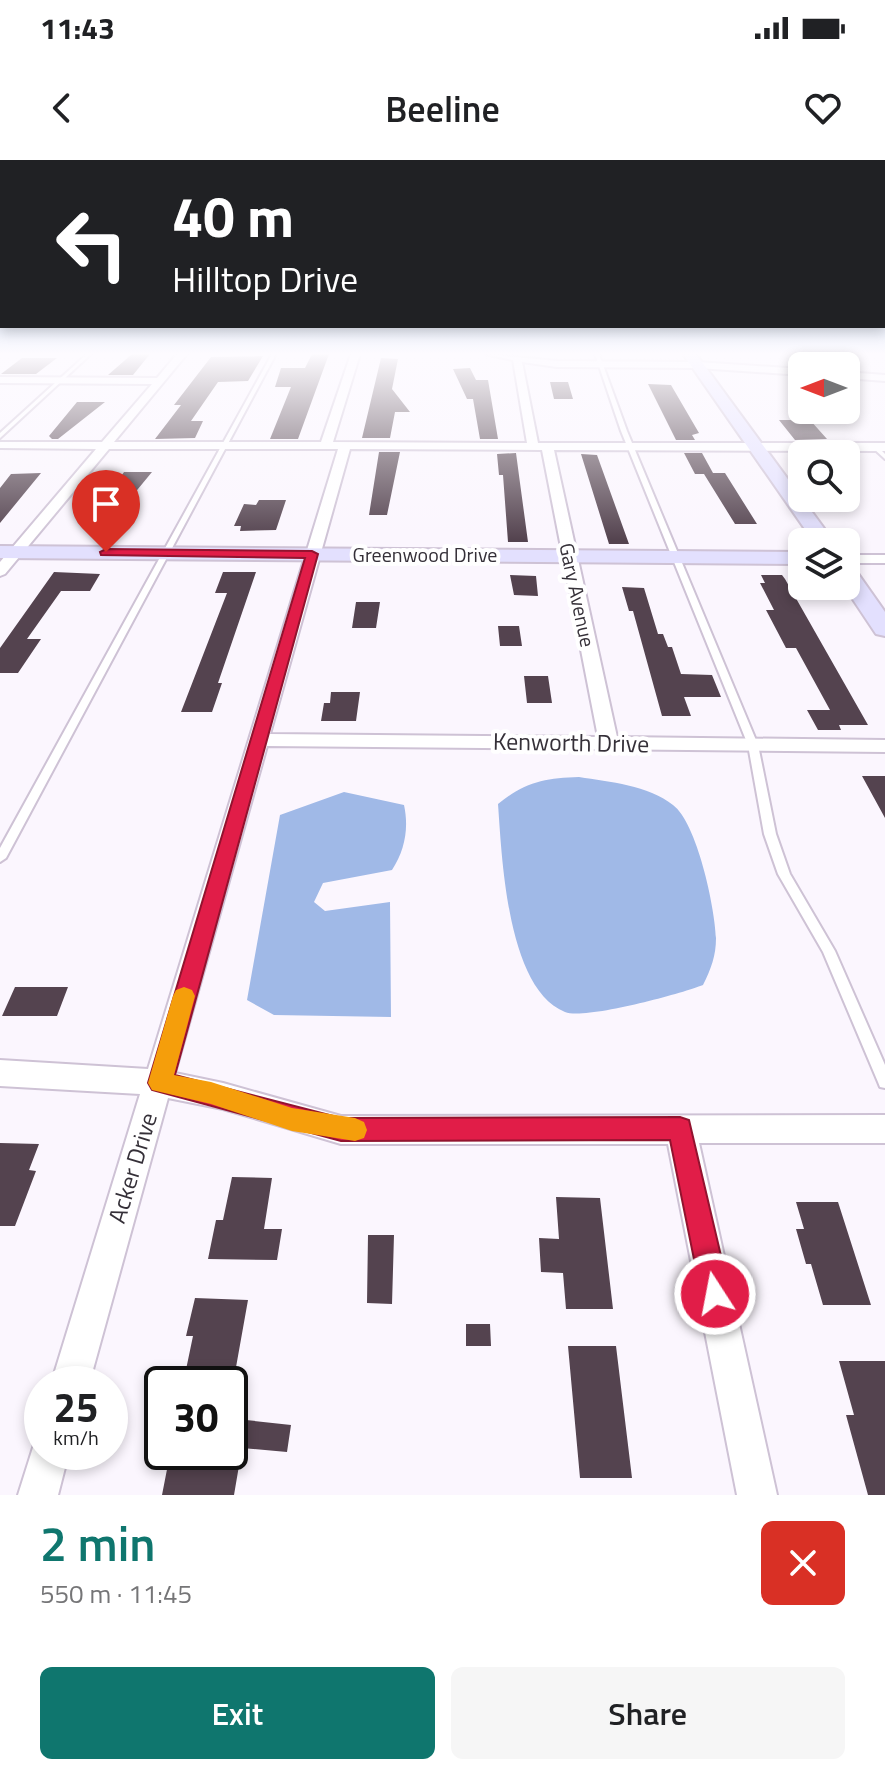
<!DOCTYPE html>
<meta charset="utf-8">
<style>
body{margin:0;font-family:"Titillium Web",sans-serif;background:#f6f6f6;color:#202124;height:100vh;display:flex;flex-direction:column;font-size:30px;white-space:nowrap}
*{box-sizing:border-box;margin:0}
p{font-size:26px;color:#757577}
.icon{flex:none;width:44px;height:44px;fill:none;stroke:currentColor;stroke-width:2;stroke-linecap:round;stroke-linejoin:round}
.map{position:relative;height:1335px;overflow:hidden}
.panel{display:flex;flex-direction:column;background:#fff;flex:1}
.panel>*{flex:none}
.guide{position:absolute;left:0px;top:0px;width:886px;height:168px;box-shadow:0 4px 12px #0003;background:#202124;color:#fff;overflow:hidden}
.needle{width:52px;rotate:270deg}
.buttons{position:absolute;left:788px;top:192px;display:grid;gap:16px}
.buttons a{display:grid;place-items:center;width:72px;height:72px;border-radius:12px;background:#fff;box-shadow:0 4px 12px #0003;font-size:40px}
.speed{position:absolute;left:24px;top:1206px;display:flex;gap:16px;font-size:40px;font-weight:700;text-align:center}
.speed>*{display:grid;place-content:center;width:104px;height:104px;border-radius:50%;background:#fff;box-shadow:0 4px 12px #0003;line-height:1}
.speed small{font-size:20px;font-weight:400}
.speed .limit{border:4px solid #111;border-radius:12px;background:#fff;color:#111}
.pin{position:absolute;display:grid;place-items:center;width:68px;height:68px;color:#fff;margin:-82px -34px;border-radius:50% 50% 50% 0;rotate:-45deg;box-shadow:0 0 8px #0007}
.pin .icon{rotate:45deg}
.me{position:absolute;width:88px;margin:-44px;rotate:349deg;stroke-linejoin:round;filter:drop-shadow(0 0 6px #0008)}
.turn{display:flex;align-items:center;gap:28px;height:168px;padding:0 40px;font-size:36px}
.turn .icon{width:104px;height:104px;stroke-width:2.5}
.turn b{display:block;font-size:56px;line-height:68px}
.round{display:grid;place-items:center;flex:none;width:84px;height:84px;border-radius:12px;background:#f6f6f6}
.headline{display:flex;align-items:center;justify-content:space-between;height:136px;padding:0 40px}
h1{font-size:48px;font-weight:600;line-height:60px;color:#0f766e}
.button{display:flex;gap:16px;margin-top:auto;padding:16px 40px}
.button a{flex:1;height:92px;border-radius:12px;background:#0f766e;color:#fff;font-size:32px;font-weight:600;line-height:92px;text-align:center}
.button a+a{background:#f6f6f6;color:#202124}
.status{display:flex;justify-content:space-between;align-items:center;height:56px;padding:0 40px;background:#fff;direction:ltr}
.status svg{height:22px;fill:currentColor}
header{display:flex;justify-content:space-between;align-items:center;height:104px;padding:0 40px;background:#fff;font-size:36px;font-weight:600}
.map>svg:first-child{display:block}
.water{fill:#a0b9e7}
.building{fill:#54434f}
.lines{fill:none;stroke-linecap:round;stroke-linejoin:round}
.lane-casing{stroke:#cec2d5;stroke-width:4}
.street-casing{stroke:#cec2d5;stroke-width:4}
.secondary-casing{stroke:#cec2d5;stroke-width:4}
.lane{fill:#fff;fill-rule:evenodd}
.street{fill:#fff;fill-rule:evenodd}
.secondary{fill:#e3e0fe;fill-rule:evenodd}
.route{fill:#e11d48;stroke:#92132f;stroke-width:2}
.slow{fill:#f59e0b}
.labels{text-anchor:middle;stroke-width:8;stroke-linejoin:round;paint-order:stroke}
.far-street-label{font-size:20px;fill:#353038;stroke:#fff}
.street-label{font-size:24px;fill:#353038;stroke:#fff}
</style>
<div class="status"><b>11:43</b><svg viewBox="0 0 49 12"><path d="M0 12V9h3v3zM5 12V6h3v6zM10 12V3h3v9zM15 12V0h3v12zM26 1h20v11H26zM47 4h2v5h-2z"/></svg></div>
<header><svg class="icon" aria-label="back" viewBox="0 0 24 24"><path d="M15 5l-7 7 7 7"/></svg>Beeline<svg class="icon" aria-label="heart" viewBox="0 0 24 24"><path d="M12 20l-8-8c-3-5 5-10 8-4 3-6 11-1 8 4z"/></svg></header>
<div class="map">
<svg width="885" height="1335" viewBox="0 0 885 1335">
<rect width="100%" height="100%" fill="#fbf6fe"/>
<path class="water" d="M579,617C610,622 648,625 673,645C697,663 715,747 716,778C716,796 711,809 703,825C680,834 585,860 565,852C507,829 502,698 498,644C525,622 545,618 579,617Z
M344,632L404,645C409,668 405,690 392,710L323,723L314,742L325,751L390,742L391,857L274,855L247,840L280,655Z"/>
<path class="building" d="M132,194H150L133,215H108Z
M312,194H329L298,279H270L291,227H275L281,208H305Z
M263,196L248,221L218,222L191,261H203L195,278L155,279L181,245H174L211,197Z
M22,198H57L36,214H1Z
M381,198L398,199L392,229L410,252H395L390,278H362Z
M470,208L476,220H488L498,279H480L473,239H467L453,209Z
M550,222H568L573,239H554Z
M648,224L671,225L699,273L692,275L695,280H676Z
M77,242H105L58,279H52L49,276Z
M779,260H810L827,279L795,280Z
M379,292H400L387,355H369Z
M516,293L520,323L528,382H508L503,315H499L497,294Z
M684,293H702L713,313H725L757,364H735L704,314H695Z
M581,294L597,295L629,384H609Z
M124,312H152L119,352L97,353Z
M41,313L0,363V328L11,314Z
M259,340H286L276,370L240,371L241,366H234L244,344L256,345Z
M54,412L100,414L90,431H61L27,479H41L18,513H0V488Z
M223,412H256L218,523H222L212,552H181L227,433H215Z
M510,415L536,416L538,436L514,435Z
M761,415H782L785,419L868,565H839L841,570H818L807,550H830L796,488H786L766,450H774L760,423H765Z
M622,427L644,428L658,474H663L668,487H672L681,514L712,515L721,537H684L691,556H662L633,451H629Z
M356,442H380L376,468H352Z
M498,466H519L522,486H500Z
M524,516H548L552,543H527Z
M331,532H360L356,561H321L324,543H330Z
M862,616H885V658Z
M15,827H68L57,856H2Z
M0,983L39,984L29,1010L36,1011L15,1066H0Z
M232,1017L272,1018L264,1069H282L277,1100L208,1099L216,1060H223Z
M556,1037L600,1038L613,1149H566L563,1113L541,1112L539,1078L559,1079Z
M796,1042H838L871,1145H823L811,1104H806L796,1069H804Z
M368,1075H394L392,1144L367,1143Z
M195,1138L248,1140L233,1224H183L193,1176H186Z
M466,1164H490L491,1186H466Z
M568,1186H616L632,1318H580Z
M839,1201H885V1335H868L846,1255H854Z
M230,1248L248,1249L246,1260L291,1265L287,1292L242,1288L234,1335H162L170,1294L230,1292Z"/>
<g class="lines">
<defs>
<path id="lane" d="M87,194H91L0,278V273Z
M272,194H276L6,698L0,702V688Z
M595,194H599L627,271L758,585L776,674L790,714L835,791L885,905V928L880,927L878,922L823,792L778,714L764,674L748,585L621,271Z
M873,286H877L885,294V299L873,288Z"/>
<path id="street" d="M177,194H187L114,282H321L351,194H360L333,282L527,283L513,200L485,194L557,201L698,202L802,209V215L698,208L557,207L522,202L538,283H885V291L554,290L617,577L885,580V592L267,586L175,913L223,923L341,956L885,955V983H699L777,1335H737L668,984H341L223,949L168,938L89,1224H51L140,934L0,926V900L148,909L338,289H109L5,414L0,416V402L96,289L0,288V282H102L152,224L0,223V217L157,218ZM350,289L542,290L598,577L270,574Z
M846,212L885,215V221L846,218Z
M846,395H885V403H846Z
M42,1276V1292H69L58,1335H18L36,1278Z"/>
<path id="secondary" d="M683,194H696L834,382H814Z
M0,386L802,392V404L0,398Z
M846,406L854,408L885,452V476L876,474L844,426Z"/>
</defs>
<use href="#lane" class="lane-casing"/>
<use href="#street" class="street-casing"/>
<use href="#secondary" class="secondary-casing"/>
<use href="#lane" class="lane"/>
<use href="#street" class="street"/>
<use href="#secondary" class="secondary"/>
</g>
<linearGradient id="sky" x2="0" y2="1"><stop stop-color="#8bb6e8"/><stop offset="0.51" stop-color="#fdfbff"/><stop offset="1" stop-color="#fdfbff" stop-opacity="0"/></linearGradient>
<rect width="885" height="380" fill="url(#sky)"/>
<path class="route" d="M106,389L312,391L318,394L175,915L341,958L680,957L689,960L730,1134L726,1144L715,1148L705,1144L701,1134L670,980L341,981L152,930L148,923L305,398L101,395L100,392Z"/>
<path class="slow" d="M184,827L192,830L195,836L174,915L211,922L292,948L355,958L364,962L367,970L364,978L355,981L292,971L211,944L152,930L148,923L173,836L176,830Z"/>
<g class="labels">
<g class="far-street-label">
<text x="425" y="402">Greenwood Drive</text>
<text transform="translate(577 435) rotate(78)" y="7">Gary Avenue</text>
</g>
<g class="street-label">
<text transform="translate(571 583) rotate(1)" y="8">Kenworth Drive</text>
<text transform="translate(133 1008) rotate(-73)" y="8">Acker Drive</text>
</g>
</g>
</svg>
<div class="buttons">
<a><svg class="needle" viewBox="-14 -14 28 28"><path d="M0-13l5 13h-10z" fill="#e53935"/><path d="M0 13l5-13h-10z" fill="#757577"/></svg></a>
<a><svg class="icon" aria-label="search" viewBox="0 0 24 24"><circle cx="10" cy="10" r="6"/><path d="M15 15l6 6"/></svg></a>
<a><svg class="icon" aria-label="layers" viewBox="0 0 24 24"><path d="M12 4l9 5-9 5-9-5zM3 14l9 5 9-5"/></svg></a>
</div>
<div class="speed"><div>25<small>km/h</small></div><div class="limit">30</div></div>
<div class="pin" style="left:106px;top:392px;background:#d93025"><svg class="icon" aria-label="arrive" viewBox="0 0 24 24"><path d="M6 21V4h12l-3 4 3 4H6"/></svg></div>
<svg class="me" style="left:715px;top:1134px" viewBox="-20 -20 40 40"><circle r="17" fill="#e11d48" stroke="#fff" stroke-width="3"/><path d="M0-11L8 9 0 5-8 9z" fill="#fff"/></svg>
<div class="guide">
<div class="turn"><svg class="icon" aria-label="left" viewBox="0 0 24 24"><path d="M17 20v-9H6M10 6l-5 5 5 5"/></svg><div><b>40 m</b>Hilltop Drive</div></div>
</div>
</div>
<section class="panel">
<div class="headline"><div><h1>2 min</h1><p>550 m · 11:45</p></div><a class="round" style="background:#d93025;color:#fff"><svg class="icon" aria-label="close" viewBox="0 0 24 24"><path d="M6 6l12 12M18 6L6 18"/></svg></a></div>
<div class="button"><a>Exit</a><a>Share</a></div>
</section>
